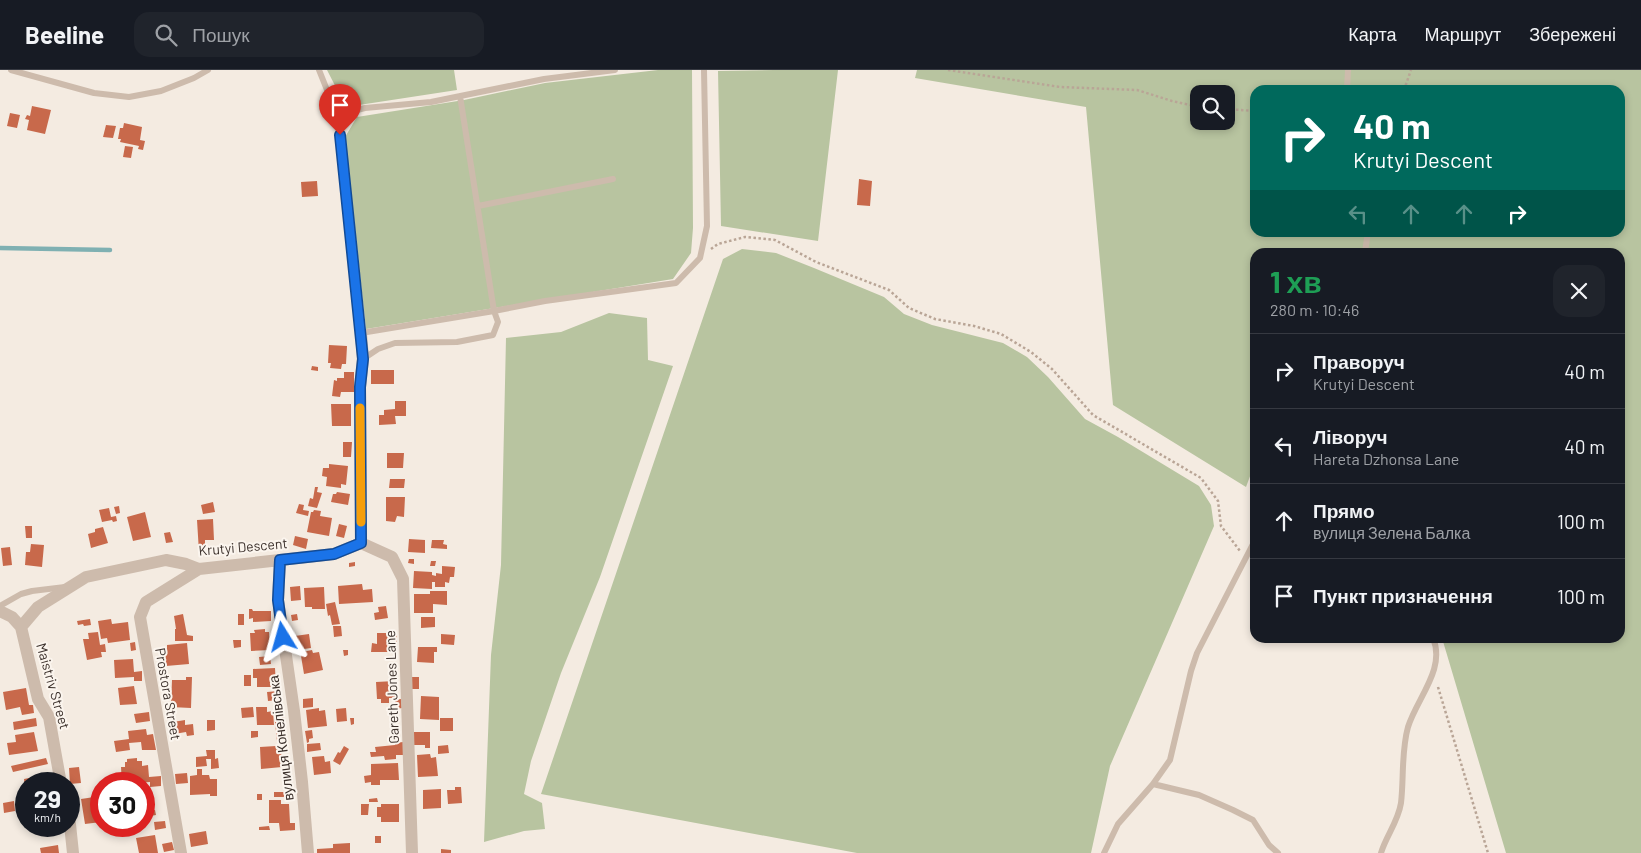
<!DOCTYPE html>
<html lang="uk">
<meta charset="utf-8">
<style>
body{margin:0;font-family:Barlow,sans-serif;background:#20242c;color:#f1f3f6;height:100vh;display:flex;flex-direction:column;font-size:19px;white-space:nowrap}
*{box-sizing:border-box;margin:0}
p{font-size:16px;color:#9ea1a6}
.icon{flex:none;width:28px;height:28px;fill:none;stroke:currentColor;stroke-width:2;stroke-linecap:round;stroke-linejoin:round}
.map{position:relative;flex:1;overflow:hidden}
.panel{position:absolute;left:1250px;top:178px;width:375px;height:395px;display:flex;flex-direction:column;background:#171b24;border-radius:15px;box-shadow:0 2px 8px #0003}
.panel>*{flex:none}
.top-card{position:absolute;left:1250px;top:15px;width:375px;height:152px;border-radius:15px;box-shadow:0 2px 8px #0003;background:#00695c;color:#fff;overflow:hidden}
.tools{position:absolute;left:1190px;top:15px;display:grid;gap:10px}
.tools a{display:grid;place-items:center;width:45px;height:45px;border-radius:10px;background:#171b24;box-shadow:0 2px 8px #0003;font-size:25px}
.speed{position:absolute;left:15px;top:702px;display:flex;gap:10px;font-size:25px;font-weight:700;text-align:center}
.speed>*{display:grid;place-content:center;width:65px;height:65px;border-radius:50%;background:#171b24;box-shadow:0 2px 8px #0003;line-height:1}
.speed small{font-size:12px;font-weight:400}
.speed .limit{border:8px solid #d22;background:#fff;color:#111}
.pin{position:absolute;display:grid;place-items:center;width:42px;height:42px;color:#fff;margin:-51px -21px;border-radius:50% 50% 50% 0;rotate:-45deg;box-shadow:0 0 5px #0007}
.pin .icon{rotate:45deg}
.me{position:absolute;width:55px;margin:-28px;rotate:352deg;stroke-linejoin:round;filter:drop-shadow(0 0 4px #0008)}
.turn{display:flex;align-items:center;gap:18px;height:105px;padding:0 20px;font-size:22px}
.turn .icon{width:65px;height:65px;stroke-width:2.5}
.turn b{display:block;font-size:35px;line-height:42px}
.lanes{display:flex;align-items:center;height:48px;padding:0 20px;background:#0003;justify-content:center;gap:25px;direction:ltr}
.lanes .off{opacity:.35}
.round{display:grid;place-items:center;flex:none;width:52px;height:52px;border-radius:15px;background:#20242c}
.summary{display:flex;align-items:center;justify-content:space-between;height:85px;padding:0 20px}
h1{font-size:30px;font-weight:700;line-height:38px;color:#1e9e55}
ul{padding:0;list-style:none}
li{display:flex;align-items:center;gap:15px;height:75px;padding:0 20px;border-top:1px solid #363941}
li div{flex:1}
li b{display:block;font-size:19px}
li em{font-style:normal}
header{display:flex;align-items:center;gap:30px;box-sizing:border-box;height:70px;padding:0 25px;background:#171b24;border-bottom:1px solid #363941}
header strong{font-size:24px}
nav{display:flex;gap:28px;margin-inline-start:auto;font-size:18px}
.search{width:350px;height:45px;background:#20242c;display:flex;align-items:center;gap:12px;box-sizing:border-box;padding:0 18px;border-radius:15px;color:#9ea1a6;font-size:19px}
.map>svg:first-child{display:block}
.green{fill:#b8c4a0;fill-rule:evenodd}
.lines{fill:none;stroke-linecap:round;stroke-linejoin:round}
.stream{stroke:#7fb0b2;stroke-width:4.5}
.building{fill:#c8694b}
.path{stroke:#b9a596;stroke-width:2.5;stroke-dasharray:2.5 2.5;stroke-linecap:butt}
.lane{stroke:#cdbbac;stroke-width:6}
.street{stroke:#cdbbac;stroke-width:12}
.route-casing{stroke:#114b97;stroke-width:12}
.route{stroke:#1a73e8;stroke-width:9}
.slow{stroke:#f59e0b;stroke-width:9}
.labels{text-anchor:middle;stroke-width:4;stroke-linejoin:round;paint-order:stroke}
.street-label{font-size:14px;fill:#3b302b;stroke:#fbf5ee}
</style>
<header>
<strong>Beeline</strong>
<div class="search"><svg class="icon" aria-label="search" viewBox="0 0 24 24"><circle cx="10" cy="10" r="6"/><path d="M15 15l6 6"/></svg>Пошук</div>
<nav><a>Карта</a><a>Маршрут</a><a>Збережені</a></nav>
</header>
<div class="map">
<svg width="1641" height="783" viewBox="0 0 1641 783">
<rect width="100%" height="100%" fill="#f4ebe1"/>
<path class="green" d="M327,0H454L457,20L346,37Z
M658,0H692L693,158L691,183L673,209L366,259L345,67L357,47L464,30L545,13Z
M774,0H838L818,171L721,156L718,1Z
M917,0H1641V783H1506L1442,568H1620V182H1255V393L1246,417L1113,335L1086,37L915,8ZM1255,20H1620V162H1255ZM1199,24H1226V51H1199Z
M742,179L776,183L814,198L884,227L904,244L932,255L1003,273L1027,287L1048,307L1085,349L1118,367L1199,416L1211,435L1214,456L1110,696L1091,783H857L541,724L723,189Z
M609,243L647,248L648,290L673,296L600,507L561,603L531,691L524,724L542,733L545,759L524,761L484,772L491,585L501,495L506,268L561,262Z"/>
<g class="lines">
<path class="stream" d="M0,178L110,180"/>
</g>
<path class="building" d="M32,36L51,40L45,64L27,60L29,50L25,49L27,45L30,46Z
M10,43L20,45L17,58L7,56Z
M124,53L142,57L140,70L145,71L143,80L138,79L139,76L120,72L121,69H118L120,58H123Z
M106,55L116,56L113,68L103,67Z
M125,76L133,77L131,88L123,87Z
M859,109L872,111L870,136L857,135Z
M317,111L318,126L302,127L301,112Z
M329,275L347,276L346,294H342L341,299L330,298L331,293H328Z
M312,296L318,297V301L311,300Z
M371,300H394V314H371Z
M344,302H354V322H341L340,327L332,326L334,310L337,311V308H344Z
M395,331H406V346H395L396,354L379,355V345H384V340L395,339Z
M331,334H351V356H332Z
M343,372H352L351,387H343Z
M387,383H404L403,398H387Z
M329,394L348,396L346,415L341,414V418L326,416L327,407L322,406L323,398H329Z
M390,409H405L404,418H389Z
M315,417H318L317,422L322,423L317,438L308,436L310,428L313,429Z
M337,422L350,424L348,435L331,432L333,424H336Z
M386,427H405L404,447L397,446L395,452L386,451Z
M213,432L215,442L203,444L201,435Z
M299,434L304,435L303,440L309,441L308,446L296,443Z
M119,436L120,443L116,444L114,437Z
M109,438L111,447L116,446L117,451L113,452L112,450L102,452L99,440Z
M314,440L321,441L320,446L332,448L329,466L307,462L311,442H313Z
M145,442L151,467L133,471L127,447Z
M213,449L214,470H205V482H199L197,450Z
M339,454L347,456L344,468L336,466Z
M25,456H32V468H26Z
M103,457L108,473L91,478L88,464L95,462V459Z
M170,462L173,472L166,473L164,463Z
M295,466L308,469L306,479L293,475Z
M409,469L425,470V483L408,482Z
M432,470H444L443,474L447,475V479L431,478Z
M31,474L44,475L42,497L25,495L26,482H30Z
M10,477L12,495L3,496L1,478Z
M409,489H414V494L408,493Z
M431,491H436L435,496H430Z
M355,492V496L349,497V493Z
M442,496L455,497L454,507H450L449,513L445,512V517H435V512H432V519L413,518L414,501L432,502V505L436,506V503L442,504Z
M362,514L363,520L372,519L373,532L339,534L338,516Z
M300,516L301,530L291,531L290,517Z
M324,517L325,539H312V537H305L304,518Z
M430,521H447V535L433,534V543H414V524H430Z
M335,532L340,554L332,555L330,545L328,546L326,534Z
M386,536L388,548L375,550L374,543L379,542L378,537Z
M249,539H252L253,541H271V551L253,552V548L249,549Z
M183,544L187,565L193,566V571H175V559H176L174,546Z
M238,544H244V555H238Z
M297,544L298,550L292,551L291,545Z
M421,547H435V557L421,558Z
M90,549L91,555L84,556L83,554L78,555L77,551Z
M111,549L112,554L128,552L130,570L108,573L107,568L101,569L98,551Z
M333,556H341L342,566L334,567Z
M265,559V562H269L270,580L251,581L250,563H255L254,560Z
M98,562L100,575L105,574L106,582H101L102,587L87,590L83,569H89L88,563Z
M377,563H397V582H371L372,573L377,574Z
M309,564L311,578L297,580L295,566Z
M441,564L455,565L454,575L441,574Z
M233,570H241V577L234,578Z
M135,572L136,580L131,581L130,573Z
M187,573L189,594L166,596L164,578H167V575Z
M418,577H437V582H434V593L417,592Z
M312,580L313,583L319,582L323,600L304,604L301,586L302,585V582Z
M343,580H348V585L344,586Z
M270,586L271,594L260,595L259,587Z
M133,589L134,602L142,601V611H134V607L115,608L114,590Z
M275,598L276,617H257V608H253V599Z
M244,605H251V616H244Z
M186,607H192L191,638L171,637L172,610H186Z
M411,607H419V619H411Z
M395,611L396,628H389V633H381V629H377L376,612Z
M134,616L137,634L120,635L118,618Z
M26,618L29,635H33L34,643L22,645L20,637L6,640L3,622Z
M279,621V630L268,631L267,622Z
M421,626L439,627V650L420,649Z
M313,628V637L303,638V629Z
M401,629L402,638L396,639L395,630Z
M253,637L254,647L242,648L241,638Z
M256,637H267V642L273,641L274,655H257Z
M319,638V641L325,640L327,656L308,658L306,640Z
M346,638L347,651L337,652L336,639Z
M149,642L150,651L136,653L134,644Z
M283,642L285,670L277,671L274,643Z
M36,648L37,656L14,660L13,652Z
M350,648H354V654L351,655Z
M440,648H453V661H440Z
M185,650V655L193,654L194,665L187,666L186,662L174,664L173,652Z
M207,650H215V660L207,661Z
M146,659L147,665L153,664L156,680H142L141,672L129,673L130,680L116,682L114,671L129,669L128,661Z
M312,660L313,668L309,669V672L307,673L305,661Z
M251,661H258V667L251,668Z
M34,662L38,681L9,685L7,673L16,672L15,665Z
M412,662H430V678H425V675H412Z
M403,672L404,685H396V689L385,690L384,686L371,687L370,682H376L375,677L395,675V673Z
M320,673L321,680L307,682V674Z
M448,675L449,683L438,684V676Z
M276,676V679L281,678L282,697L261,699L260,677Z
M344,676L349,679L340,695L333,691L338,682L340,683Z
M206,680H215V689L218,688L219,698L211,699V689H206L207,696L196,697V687L207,686Z
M430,684L431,688L436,687L438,706L418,707L417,685Z
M324,686L325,692L330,691L331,703L314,705L312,687Z
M46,688L48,694L13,702L11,696Z
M137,688V691H142V696L148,695L149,707L161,706V716L150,717V712L122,714L121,697H125V692H127V689Z
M398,693L399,710H380V715H371V712L365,713L364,706L371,705V694Z
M283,694H288L289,709H285Z
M79,697L81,713L70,714L69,698Z
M197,699H202V705H209L210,709H217V726H210V724L190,725V706L197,705Z
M187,703L188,713L176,714L175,704Z
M39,706L41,714H26L25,718L24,709Z
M455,717H461L462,733L448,734L447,720H455Z
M441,719V738L423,739V720Z
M274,722H291V727H274Z
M257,724H262V730H257Z
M26,725V738L22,739L19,726Z
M101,726V752L85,754L81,729Z
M377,728L378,732H369V729Z
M269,730H281V734H289L290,753H295V760L280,761L279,753H269Z
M14,731L15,741L4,743L3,733Z
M361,734H369L368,745H361Z
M381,734H399V752H381V747H377V737H381Z
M155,740L156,745L145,747L144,742Z
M165,751L166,758L155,760L154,752Z
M269,756L270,760H259V757Z
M206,761L208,774L191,777L189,764Z
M155,765L158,783H139L136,768Z
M375,766H381V773H375Z
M172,772L174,780L164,782L162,774Z
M350,773V783H317V779L333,778V774Z
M58,775L59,783H41L40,778Z
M441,779L451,780V783H441Z"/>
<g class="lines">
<path class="path" d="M948,0L1060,17L1137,20L1172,31L1199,37
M1404,20L1411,0
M1226,39L1255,41
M711,179L718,174L745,167L775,170L816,192L889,220L909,238L935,249L974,256L1001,264L1031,282L1052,299L1093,345L1201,408L1218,431L1221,456L1240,481
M1438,617L1488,783"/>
<path class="lane" d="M11,0L94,23L129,27L161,21L194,8L208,0
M319,0L337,45L361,263L494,241L545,231L676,213L700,188L707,156L704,0
M1347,20L1348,0
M337,45L365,38L431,32L544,9L615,0
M478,136L613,109
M1365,182L1368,162
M363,289L378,279L395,273L457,272L493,265L498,252L494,241L460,26
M0,536L21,524L32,521L65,517
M1153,714L1199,725L1233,740L1253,750L1269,775L1278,783
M1104,783L1118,754L1153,714L1170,690L1191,601L1197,583L1255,470
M1381,783C1386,766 1398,752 1401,733C1404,708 1401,682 1408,657C1417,628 1446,599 1433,568"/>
<path class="street" d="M361,473L392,487L403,509L412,783
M361,473L360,317L363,289L361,263
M280,490L278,530L294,641L302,712L308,783
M0,541L12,547L21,557L38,537L86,507L166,490L186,494L199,499L334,484L361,473
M21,557L38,629L49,647L61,714
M69,745L73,783
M181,783L140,547L146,532L199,499"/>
</g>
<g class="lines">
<defs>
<path id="route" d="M283,567L278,530L280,490L334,484L361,473L360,317L363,289L340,65"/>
</defs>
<use href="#route" class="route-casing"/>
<use href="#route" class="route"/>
<path class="slow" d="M360,338L361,452"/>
</g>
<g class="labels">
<g class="street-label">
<text transform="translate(243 477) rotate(-5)" y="5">Krutyi Descent</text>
<text transform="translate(53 616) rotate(74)" y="5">Maistriv Street</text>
<text transform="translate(392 617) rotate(-92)" y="5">Gareth Jones Lane</text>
<text transform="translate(168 624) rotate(80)" y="5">Prostora Street</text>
<text transform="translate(281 668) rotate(-97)" y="5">вулиця Конелівська</text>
</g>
</g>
</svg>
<div class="tools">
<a><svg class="icon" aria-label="search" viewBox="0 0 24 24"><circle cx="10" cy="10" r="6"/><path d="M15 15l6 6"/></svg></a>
</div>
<div class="speed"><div>29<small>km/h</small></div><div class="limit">30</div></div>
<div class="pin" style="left:340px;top:65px;background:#d93025"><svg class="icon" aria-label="arrive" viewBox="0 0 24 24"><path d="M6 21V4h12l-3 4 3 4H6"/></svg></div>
<svg class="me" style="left:283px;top:567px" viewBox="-20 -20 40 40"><path d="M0-17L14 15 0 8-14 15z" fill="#1a73e8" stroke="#fff" stroke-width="4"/></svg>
<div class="top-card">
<div class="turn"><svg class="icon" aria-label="right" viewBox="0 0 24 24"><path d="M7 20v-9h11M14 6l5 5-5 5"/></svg><div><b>40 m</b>Krutyi Descent</div></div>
<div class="lanes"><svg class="icon off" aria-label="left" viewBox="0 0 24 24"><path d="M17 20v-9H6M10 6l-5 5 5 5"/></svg><svg class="icon off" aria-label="ahead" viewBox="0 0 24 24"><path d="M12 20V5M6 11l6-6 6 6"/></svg><svg class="icon off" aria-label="ahead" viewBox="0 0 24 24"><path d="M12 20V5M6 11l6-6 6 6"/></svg><svg class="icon" aria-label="right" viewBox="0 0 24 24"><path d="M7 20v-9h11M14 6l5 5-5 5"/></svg></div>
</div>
<section class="panel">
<div class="summary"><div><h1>1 хв</h1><p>280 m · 10:46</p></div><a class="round"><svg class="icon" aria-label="close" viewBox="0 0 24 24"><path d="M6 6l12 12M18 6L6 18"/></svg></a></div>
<ul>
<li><svg class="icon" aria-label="right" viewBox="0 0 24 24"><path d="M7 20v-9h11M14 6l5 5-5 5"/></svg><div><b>Праворуч</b><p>Krutyi Descent</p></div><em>40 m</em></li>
<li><svg class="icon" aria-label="left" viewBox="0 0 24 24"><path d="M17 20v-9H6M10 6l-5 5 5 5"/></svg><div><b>Ліворуч</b><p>Hareta Dzhonsa Lane</p></div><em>40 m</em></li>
<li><svg class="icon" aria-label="ahead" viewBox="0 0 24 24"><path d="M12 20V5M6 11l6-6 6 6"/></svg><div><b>Прямо</b><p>вулиця Зелена Балка</p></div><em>100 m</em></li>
<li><svg class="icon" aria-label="arrive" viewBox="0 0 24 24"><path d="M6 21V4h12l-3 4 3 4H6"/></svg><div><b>Пункт призначення</b></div><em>100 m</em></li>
</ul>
</section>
</div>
